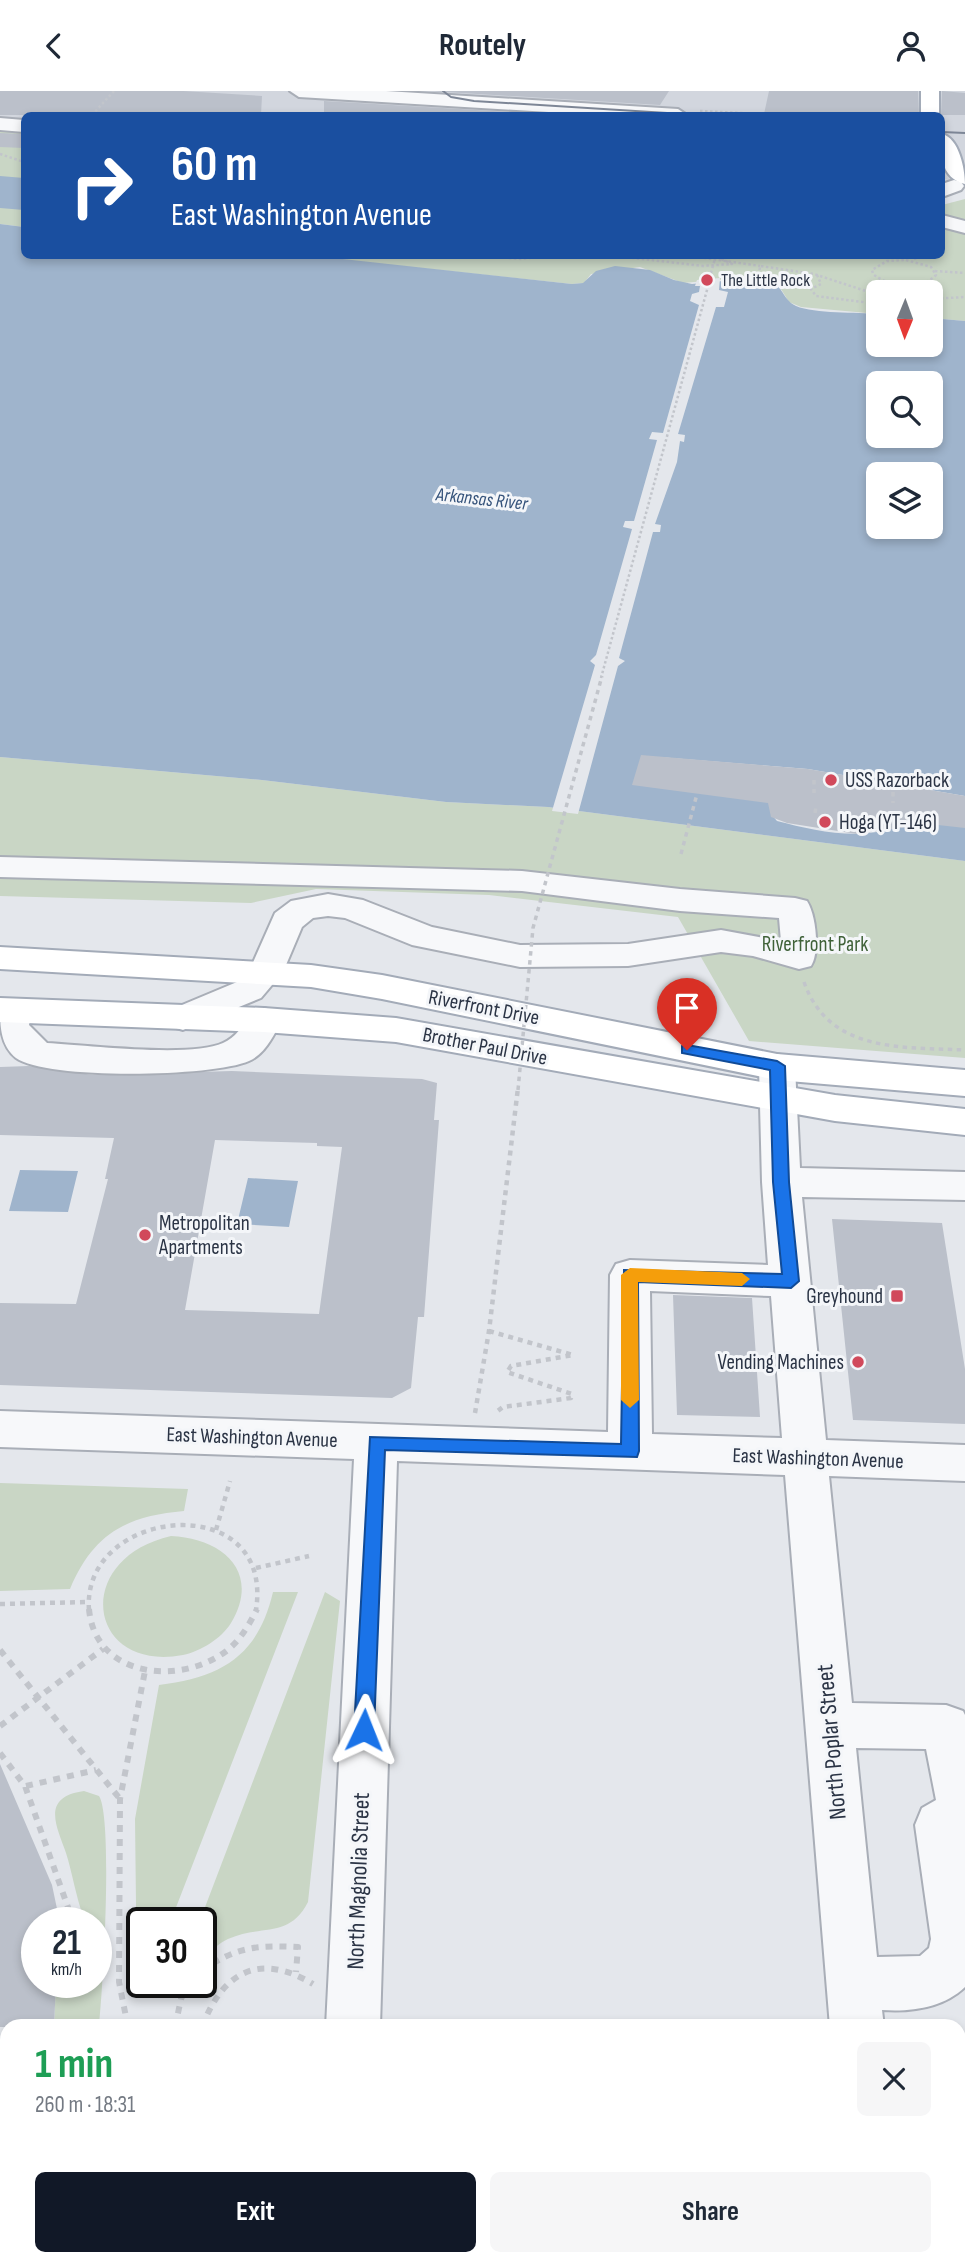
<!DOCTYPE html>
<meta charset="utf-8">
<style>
body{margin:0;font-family:"Sofia Sans Condensed",sans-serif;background:#f6f6f7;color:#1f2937;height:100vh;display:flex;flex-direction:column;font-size:26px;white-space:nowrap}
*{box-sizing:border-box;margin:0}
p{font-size:23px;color:#747a83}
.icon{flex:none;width:38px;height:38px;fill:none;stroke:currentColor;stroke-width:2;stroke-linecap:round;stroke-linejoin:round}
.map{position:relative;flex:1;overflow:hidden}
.sheet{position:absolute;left:0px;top:1928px;width:966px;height:247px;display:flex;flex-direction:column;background:#fff;border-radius:21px 21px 0 0;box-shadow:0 4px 10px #0003}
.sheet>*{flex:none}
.banner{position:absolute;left:21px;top:21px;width:924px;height:147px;border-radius:10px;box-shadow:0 4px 10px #0003;background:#1a4fa0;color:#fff;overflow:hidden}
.needle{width:46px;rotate:181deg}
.tools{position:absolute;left:866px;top:189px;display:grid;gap:14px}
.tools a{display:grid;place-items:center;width:77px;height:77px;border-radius:10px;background:#fff;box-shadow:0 4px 10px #0003;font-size:35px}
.speed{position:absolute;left:21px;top:1816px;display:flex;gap:14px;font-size:35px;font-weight:700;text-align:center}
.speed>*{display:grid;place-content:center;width:91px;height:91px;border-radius:50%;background:#fff;box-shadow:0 4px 10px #0003;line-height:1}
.speed small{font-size:18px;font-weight:400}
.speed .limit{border:4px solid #111;border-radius:10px;background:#fff;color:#111}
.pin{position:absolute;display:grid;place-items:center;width:60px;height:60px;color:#fff;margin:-72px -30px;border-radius:50% 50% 50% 0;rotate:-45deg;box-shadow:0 0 7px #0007}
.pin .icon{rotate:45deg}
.me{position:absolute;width:77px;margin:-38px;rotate:2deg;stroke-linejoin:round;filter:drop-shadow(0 0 5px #0008)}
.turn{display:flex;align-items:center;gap:24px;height:147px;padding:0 35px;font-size:32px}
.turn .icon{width:91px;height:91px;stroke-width:2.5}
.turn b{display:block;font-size:49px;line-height:60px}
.round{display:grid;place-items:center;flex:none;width:74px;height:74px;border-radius:10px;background:#f6f6f7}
.summary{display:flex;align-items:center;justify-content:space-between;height:119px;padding:0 35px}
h1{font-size:42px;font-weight:700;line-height:52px;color:#1e9e55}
.cta{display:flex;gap:14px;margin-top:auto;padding:14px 35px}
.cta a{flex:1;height:80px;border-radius:10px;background:#111827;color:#fff;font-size:28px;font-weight:700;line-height:80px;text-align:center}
.cta a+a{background:#f6f6f7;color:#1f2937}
header{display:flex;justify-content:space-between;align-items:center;height:91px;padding:0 35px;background:#fff;font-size:32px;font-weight:700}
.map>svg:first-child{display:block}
.built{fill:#d2d6de}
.green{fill:#c9d6c5}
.water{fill:#9fb4cc;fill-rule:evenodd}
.pier{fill:#e4e7ec}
.building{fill:#bbc0ca;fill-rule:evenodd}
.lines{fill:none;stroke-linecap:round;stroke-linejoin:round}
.minor-casing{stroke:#a9aeb7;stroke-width:4}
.major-casing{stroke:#a3abb8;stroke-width:4}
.path-far3{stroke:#c2c5cb;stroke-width:2.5;stroke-dasharray:2.5 2.5;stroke-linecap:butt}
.path-far2{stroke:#c2c5cb;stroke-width:3.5;stroke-dasharray:4.5 4.5;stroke-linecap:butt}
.path-far1{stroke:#c2c5cb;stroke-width:4.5;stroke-dasharray:5 5;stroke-linecap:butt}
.path{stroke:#c2c5cb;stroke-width:6;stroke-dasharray:7 7;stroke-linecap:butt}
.minor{fill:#f7f8fa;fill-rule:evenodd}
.major{fill:#fff;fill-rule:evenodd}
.tram{stroke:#7d8696;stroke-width:2}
.path-bridge-far2{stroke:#c2c5cb;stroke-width:2.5;stroke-dasharray:2.5 2.5;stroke-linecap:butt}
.path-bridge-far1{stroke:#c2c5cb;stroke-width:3.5;stroke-dasharray:4.5 4.5;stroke-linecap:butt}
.path-bridge{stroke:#c2c5cb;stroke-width:4.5;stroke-dasharray:5 5;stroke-linecap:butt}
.route{fill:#1a73e8;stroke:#114b97;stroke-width:2}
.slow{fill:#f59e0b}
.poi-dot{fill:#d1495b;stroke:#f4f6f9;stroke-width:2.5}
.labels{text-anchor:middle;stroke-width:6;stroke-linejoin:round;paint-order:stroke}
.far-poi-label{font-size:18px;fill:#2b3445;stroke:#f4f6f9;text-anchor:start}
.far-water-label{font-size:19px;font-style:italic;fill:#34527a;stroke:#f4f6f9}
.poi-label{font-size:21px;fill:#2b3445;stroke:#f4f6f9;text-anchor:start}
.park-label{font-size:21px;fill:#3f6138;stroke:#f4f6f9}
.street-label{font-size:21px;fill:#2b3445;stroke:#f4f6f9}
.near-street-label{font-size:24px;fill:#2b3445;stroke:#f4f6f9}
</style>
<header><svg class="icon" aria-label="back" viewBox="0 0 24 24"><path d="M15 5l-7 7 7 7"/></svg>Routely<svg class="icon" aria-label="person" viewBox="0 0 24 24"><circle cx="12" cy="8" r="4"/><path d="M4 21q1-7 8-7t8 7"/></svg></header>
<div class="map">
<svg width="965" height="2175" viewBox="0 0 965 2175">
<rect width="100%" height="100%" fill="#e4e7ec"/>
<path class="built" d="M0,0H965V91L942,88V24H24V30L0,28Z"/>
<path class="green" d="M0,36L24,38V136L0,133Z
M965,108V230L931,227V201H878V223L801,216L789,211L776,190L750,186L683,192L640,176L591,183L584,192L572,193L306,165L942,164V114Z
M0,666L262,689L446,711L548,716L965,770V967L749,950L678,826L489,804L316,798L251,812L0,805Z
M0,1392L188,1398L184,1420C126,1425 93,1443 70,1498L0,1500Z
M171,1445C221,1447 262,1480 231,1532C221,1548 201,1560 183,1564C87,1582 71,1468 171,1445Z
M273,1501H298L170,1832H142V1892H147L144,1897L137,1898L135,1728L159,1594C222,1586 258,1565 273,1501Z
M325,1501L340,1510L308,1811C289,1848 262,1833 228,1848C219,1852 210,1861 201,1867L199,1832Z
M84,1700L99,1705C113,1726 103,1901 99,1935H54L56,1892H96V1832H66L83,1825C76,1805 72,1781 66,1762C57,1736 40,1706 84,1700Z
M3,2141L7,2142V2168H44L40,2175H0V2148Z
M78,2168H144L145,2175H75Z
M176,2168H272L271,2175H176Z"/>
<path class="water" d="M0,85L24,87V119L0,117Z
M0,133L24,136V164H306L572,193L583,192L596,180L615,175L650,179L674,189L692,193L765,186C782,190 781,208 796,215C815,223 857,221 878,223V254H931V227L965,230V705L808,678L659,666L965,711V770L548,716L446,711L262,689L0,666ZM878,292H931V345H878ZM878,383H931V436H878ZM771,723L873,733L886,739C852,748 811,739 777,730Z
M20,1079L78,1080L68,1121L9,1120Z
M248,1087L298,1090L289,1136L237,1133Z"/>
<path class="pier" d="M720,187L719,199L728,201L724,216H716L678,343L685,344L684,351L680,350L677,371L655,433L661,434L660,441H653L619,567L625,570L618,575L578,723L552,720L595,574L590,570L596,564L632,438L623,436L625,430H634L657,349L649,348L652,341L663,342L699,214L690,210L692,203L699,201L700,195H695L697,189Z"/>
<path class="building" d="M0,0H183L262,5L261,24H0Z
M429,0H669L660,14Z
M769,0H918L919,24L764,23Z
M942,0L965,2V24H941Z
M324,10L562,24H324Z
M0,42L24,43V57L0,56Z
M641,664L808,678L965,705V737L929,733L857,743L787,732L771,726L768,712L632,694Z
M29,975L93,984L232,980L422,988L437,992L434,1029H439L424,1226H418L411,1297L392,1307L0,1294V1212L76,1213L108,1088H105L114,1047L0,1044V976ZM215,1049L317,1052V1055L342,1056L319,1223L185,1219Z
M832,1128L942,1132L965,1278V1333L853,1329Z
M673,1204L752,1207L760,1326L677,1324Z
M0,1673L52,1794L60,1832H37V1892H56L54,1936H0Z"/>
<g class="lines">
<defs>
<path id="minor" d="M290,0H386L678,18L687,24H597L299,6Z
M0,27L24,29V41L0,39Z
M954,89L961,91L964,95L961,99L942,106V93Z
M942,124L965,130V142L942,136Z
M0,766L522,780L680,798L795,807L807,810C816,824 820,861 811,875L799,878L753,865L721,861L628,875L520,876L412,854L345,827L328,825L313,827L302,836L283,881L261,907L183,939L170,935L165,927L170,919L237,891L251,876L275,822L291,810L328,803L363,809L432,836L520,854L628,853L721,839L781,850L779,827L680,820L522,800L0,786Z
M14,908L27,912L32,920L29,934L47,952C86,954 191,967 223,952C237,946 244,933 251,921L264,917L277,921L282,929C274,944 265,963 249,970C213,986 46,989 16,967C0,954 0,934 0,914Z
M777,963L790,967L795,976L800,1077L965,1081V1109L802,1106L826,1349L965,1354V1390L829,1385L852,1612L946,1614L963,1620L965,1624V1896C943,1917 911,1921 882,1919L884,1936H830L785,1384L397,1370L380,1936H326L354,1368L0,1356V1320L608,1341L610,1184L616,1173L630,1169L768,1174L762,1091L759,976L764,967ZM650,1200L771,1205L782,1347L652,1343ZM856,1657L926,1658L936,1709L922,1717L915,1734L931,1848L929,1857L920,1865L877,1866Z
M298,2168H356V2175H298Z
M842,2168H900L901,2175H843Z"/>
<path id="major" d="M921,0H939V24H921Z
M942,43C959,47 965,78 965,93C941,87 940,64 942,43Z
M0,856L311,874L382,884L777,963L965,979V1005L777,989L382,908L311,896L0,878Z
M0,907L264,917L396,927L835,1004L965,1018V1044L835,1030L396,951L264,941L0,931Z"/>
</defs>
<use href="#minor" class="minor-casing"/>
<use href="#major" class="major-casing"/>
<path class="path-far3" d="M700,20L784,24
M92,24L114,0
M0,63L24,71
M469,164L521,168L555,164
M607,164L703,175L732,173L713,164
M684,164L760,175
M823,164H829
M914,168L923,164
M906,169L931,176L936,184C919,201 891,197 873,183L872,179L887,170Z
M935,180L965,182
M759,184L760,175L814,183L878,204
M817,184L821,193L811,198L816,205L878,213
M710,188L711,182
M931,208L965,206"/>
<path class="path-far2" d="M814,689V702
M893,701V712
M815,722L816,716
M681,763L697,703
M804,891C829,962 902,956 965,959"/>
<path class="path-far1" d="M489,1240L573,1264L511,1275L507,1281L572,1303L571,1307L503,1316L495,1322
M475,1322L489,1240L517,1005
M216,1439L230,1390
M256,1477L309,1465
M0,1513L88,1511
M89,1519C81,1416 275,1396 256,1519"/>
<path class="path" d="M89,1518C95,1586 178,1595 225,1561C240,1550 249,1534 257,1518
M0,1559L120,1708
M0,1635L103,1558
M0,1662L25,1695L70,1822L59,1826
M26,1695L96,1679
M201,1880C236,1856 256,1854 298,1856L296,1881
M128,1936L119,1891L120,1708L145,1580
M175,1936L181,1908L189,1892
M202,1936C223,1880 260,1861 313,1893
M959,1965L965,1966
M0,2118L7,2104
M56,2175L59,2168"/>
<use href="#minor" class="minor"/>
<use href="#major" class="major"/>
<path class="tram" d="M443,0L451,6L474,10L699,24
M942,41L965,42"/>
<path class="path-bridge-far2" d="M711,182L716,164
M601,587L710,188"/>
<path class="path-bridge-far1" d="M518,999L533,837L602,585"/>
<path class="path-bridge" d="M517,1005L518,997"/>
</g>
<path class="route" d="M687,954L777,970L785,975L789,1091L799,1190L791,1197L638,1191L639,1360L637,1366L385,1359L374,1639L371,1645L364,1648L357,1645L354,1639L370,1346L621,1353L624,1179L782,1183L773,1091L770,979L682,962V955Z"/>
<path class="slow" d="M630,1177L742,1182L750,1188L742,1195L638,1191L639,1309L630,1317L621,1309V1184Z"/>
<g class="poi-dot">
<circle cx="707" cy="189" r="7"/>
<circle cx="831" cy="689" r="7"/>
<circle cx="825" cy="731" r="7"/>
<circle cx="145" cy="1144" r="7"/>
<rect x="890" y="1198" width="14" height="14" rx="3.5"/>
<circle cx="858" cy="1271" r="7"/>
</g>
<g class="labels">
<g class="far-poi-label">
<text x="721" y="195">The Little Rock</text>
</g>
<g class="far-water-label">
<text transform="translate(482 407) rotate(6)" y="7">Arkansas River</text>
</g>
<g class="poi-label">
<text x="845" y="696">USS Razorback</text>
<text x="839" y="738">Hoga (YT-146)</text>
<text x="159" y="1139">Metropolitan<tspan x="159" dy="24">Apartments</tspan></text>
<text x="883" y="1212" text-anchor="end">Greyhound</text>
<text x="844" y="1278" text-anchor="end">Vending Machines</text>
</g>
<g class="park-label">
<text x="815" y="860">Riverfront Park</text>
</g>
<g class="street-label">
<text transform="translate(484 916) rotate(11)" y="7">Riverfront Drive</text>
<text transform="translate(485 955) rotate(11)" y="7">Brother Paul Drive</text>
<text transform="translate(252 1346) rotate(2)" y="7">East Washington Avenue</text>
<text transform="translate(818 1367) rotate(2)" y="7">East Washington Avenue</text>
</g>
<g class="near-street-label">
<text transform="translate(831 1651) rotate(-95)" y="8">North Poplar Street</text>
<text transform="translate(358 1790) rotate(-88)" y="8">North Magnolia Street</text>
</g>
</g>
</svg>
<div class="tools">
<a><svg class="needle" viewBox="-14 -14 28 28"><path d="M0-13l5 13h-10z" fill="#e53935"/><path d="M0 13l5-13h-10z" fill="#747a83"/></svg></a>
<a><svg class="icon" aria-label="search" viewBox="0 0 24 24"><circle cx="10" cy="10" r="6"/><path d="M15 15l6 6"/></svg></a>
<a><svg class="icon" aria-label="layers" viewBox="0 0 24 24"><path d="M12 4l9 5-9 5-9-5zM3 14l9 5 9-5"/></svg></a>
</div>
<div class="speed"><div>21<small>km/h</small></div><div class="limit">30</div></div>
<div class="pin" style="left:687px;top:959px;background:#d93025"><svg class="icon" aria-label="arrive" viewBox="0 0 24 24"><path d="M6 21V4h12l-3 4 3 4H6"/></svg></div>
<svg class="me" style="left:364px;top:1639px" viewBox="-20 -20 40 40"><path d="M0-17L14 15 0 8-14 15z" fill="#1a73e8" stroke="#fff" stroke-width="4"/></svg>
<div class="banner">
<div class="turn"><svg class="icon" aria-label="right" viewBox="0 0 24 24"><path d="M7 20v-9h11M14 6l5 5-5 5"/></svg><div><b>60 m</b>East Washington Avenue</div></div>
</div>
<section class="sheet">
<div class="summary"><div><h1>1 min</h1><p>260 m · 18:31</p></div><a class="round"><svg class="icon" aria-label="close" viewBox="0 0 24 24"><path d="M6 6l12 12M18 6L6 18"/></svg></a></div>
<div class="cta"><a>Exit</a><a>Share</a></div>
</section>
</div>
